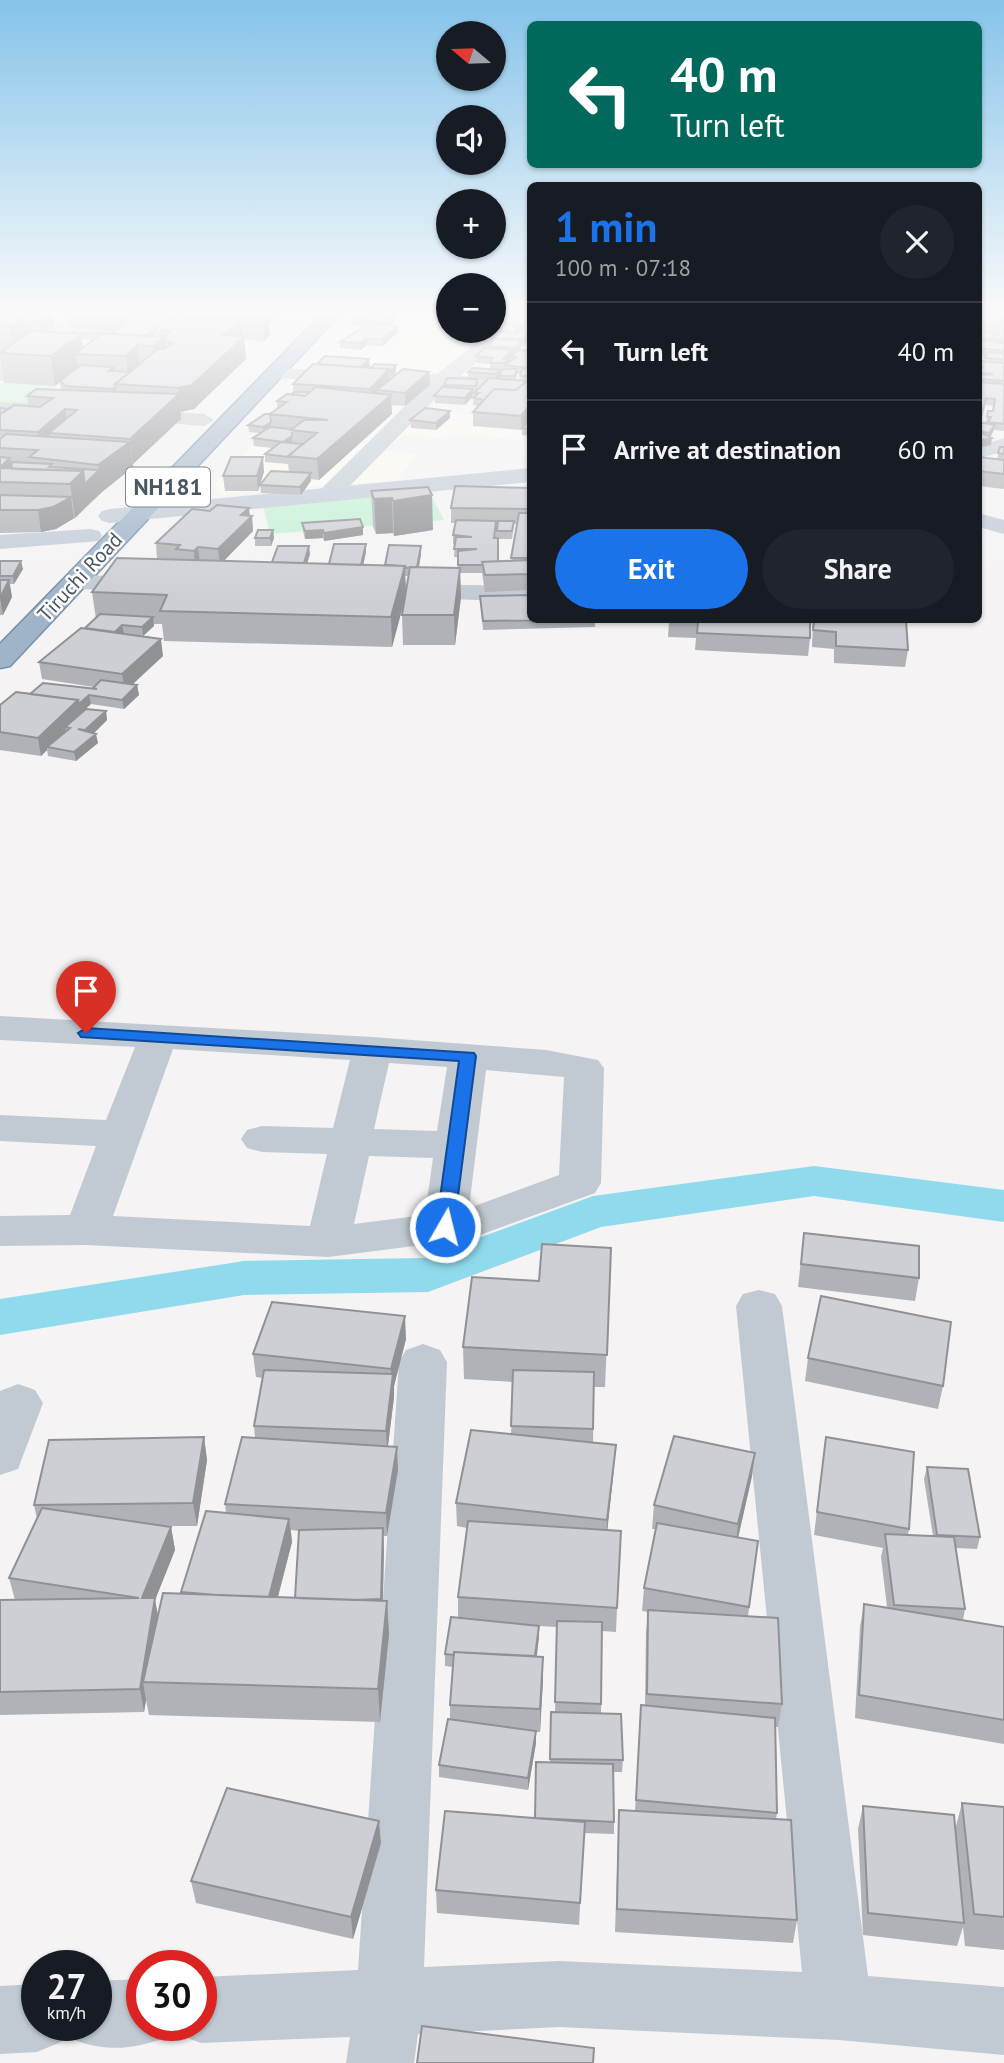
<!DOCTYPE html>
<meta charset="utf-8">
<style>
body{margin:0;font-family:"PT Sans",sans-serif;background:#20242c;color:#f1f3f6;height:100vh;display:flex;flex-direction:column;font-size:26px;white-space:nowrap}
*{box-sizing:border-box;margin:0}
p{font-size:23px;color:#9ea1a6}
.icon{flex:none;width:38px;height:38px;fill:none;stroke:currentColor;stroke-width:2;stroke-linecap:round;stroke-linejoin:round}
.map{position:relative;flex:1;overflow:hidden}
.panel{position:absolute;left:527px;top:182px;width:455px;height:441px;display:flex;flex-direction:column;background:#171b24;border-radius:10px;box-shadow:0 2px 5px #0004}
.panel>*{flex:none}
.guide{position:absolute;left:527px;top:21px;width:455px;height:147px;border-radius:10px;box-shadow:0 2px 5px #0004;background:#00695c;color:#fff;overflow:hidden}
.needle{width:46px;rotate:289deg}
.controls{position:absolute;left:436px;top:21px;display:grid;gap:14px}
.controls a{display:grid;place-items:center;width:70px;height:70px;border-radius:50%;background:#171b24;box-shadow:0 2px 5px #0004;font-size:35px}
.speed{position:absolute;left:21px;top:1950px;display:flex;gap:14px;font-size:35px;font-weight:700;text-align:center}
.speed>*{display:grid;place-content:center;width:91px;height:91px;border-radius:50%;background:#171b24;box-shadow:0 2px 5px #0004;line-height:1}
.speed small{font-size:18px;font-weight:400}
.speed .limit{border:10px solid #d22;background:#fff;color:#111}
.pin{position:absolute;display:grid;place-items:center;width:60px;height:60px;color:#fff;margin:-72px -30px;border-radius:50% 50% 50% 0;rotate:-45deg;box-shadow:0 0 7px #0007}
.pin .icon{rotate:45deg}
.me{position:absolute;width:77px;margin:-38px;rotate:8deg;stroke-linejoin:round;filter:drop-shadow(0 0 5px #0008)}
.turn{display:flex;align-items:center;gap:24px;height:147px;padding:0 28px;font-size:32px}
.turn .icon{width:91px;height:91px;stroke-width:2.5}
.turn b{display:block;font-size:49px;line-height:60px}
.round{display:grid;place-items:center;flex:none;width:74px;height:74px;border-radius:37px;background:#20242c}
.summary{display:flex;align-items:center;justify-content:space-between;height:119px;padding:0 28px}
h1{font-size:42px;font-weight:800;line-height:52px;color:#1a73e8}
.action{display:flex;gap:14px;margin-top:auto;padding:14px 28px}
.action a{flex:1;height:80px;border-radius:42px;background:#1a73e8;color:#fff;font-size:28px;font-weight:800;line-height:80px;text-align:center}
.action a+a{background:#20242c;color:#f1f3f6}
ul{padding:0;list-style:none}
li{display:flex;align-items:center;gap:21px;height:98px;padding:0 28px;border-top:2px solid #363941}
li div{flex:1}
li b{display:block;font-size:26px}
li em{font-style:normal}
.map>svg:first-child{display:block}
.commercial{fill:#fdf9ef}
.green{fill:#c3f1d5}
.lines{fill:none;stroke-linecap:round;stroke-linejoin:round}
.canal{fill:#90daee;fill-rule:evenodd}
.trunk-casing{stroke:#7690ad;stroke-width:3}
.minor{fill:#c1cad2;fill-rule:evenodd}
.secondary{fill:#c1cbd6;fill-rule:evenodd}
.trunk{fill:#9fb4c9;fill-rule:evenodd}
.wall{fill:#b0b2b7;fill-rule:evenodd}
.shaded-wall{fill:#909195}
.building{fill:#cdcfd5;stroke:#909195;stroke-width:2}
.route{fill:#1a73e8;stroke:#114b97;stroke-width:2}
.labels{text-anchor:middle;stroke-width:5;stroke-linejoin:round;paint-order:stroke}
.far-street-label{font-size:21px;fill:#4a5661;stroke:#fff}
.shield{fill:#fff;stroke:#808990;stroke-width:2}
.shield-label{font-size:23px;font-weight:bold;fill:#4a5661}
</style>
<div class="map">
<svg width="1004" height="2063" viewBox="0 0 1004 2063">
<rect width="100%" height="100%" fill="#f5f3f3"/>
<path class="commercial" d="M363,312H448V331H492L440,376L449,381L425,410L530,421V441L451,433L446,439L404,435L385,450L417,455L397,480L223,494L214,485L247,452Z"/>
<path class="green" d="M4,383L55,386L30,405L0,403V385Z
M428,489L444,520L270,534L263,505Z"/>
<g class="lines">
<path class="canal" d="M814,1166L1004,1190V1222L814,1196L601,1227L428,1292L244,1295L0,1335V1299L244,1261L424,1258L593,1196Z"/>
<defs>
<path id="trunk" d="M324,312H342L10,666L0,668V644Z"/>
</defs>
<use href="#trunk" class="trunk-casing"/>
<path class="minor" d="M75,312H95L7,379L0,381V366Z
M516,312H530V317L460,376L530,379V391L447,387L337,499H321L318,494L321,489L425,386L276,378L269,376L266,372L269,368L437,374Z
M0,402L62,404L72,410L62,416L0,414Z
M129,409L204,414L214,420L204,426L122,419L119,415Z
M1004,438V451L978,459V446Z
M75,575L150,577L159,580L163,585L159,590L150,593L66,588L62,583L66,578Z
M410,584L530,586V602L401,597L397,592L401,587Z
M0,1016L372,1037L546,1050L598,1060L604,1068L601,1183L595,1193L469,1239L328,1257L86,1245L0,1246V1216L70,1215L96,1146L0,1141V1115L106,1120L135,1047L0,1040ZM173,1049L350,1060L333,1128L262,1126L247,1130L241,1139L247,1148L262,1152L327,1154L310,1226L113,1216ZM389,1063L447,1067L437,1131L374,1129ZM486,1070L564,1077L559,1175L469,1208ZM369,1156L433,1158L425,1215L354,1224Z
M759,1290L775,1294L782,1306L868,1976L1004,1987V2055L839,2040L559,2027L418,2034L414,2063H346L350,2037L201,2043L177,2034L174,2025H201V1977L358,1970L399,1362L406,1350L423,1344L440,1350L447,1362L424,1967L559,1961L802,1972L736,1306L743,1294Z
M18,1384L35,1390L43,1403L18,1469L0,1475V1391Z
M142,1979V2025H171L166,2037C134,2050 104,2052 72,2039L67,2026L61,2042L37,2052L0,2054V1986L37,1984V2025H96V1981Z"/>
<path class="secondary" d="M530,468V482L110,523L102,521L98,516L102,511L110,509Z
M978,513L1004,520V534L978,527Z
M90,529L99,531L102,536L99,541L0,549V535Z"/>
<use href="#trunk" class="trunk"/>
</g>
<path class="wall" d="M0,312L55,325L44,332L73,334V332H70L67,312H66H284L272,323L269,322L270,335L264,341L244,340L246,359L194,409L181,412V419L133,464V467L102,492L75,518L56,529L41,532L0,533V408L9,409L28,406L27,396L61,390L60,382L55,386L4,383L0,360ZM82,339L94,340L83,348Z
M361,312H393L391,313H394V312H407L405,315H397V320L390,325L398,332L383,346L367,345L360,350L340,348V342L364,327L352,326V319Z
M978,312H1004V315H1001L1000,333L1004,316V431L994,430L990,437L991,445L978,448V382H980L981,373H978V369L980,361L985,362L986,356L978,355ZM985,405L994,406L993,411L987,417L985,423H980Z
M448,317V329H443V322Z
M530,324V339H528L524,346H521L520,350L530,351V418L525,425L530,420V436L522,435V429L521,430L473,426V412L478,406L473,405L474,393H473V396L465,405L435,403L434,396L444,387V385L468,378V372L473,368L500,375L505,370L490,369V364L476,363V356L488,348V346L492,341V338L499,332V330L522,328ZM517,374H521L520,380H516ZM477,379L486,380L476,390L478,386Z
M396,365V372L391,377H389V380L430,385L405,406L391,405L392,414L319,480L311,479L301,495L261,493L260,485L289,472L288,464L265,462V454L273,448L254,446L253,438L260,433L249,432L248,425L270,414L277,408V401L292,394L293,392V384L370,366L368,368Z
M450,411V418L436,430L411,428L410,420Z
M1000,447H1004V489L978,486V457L997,459Z
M264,472L258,491H225L223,476Z
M428,487L433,530L394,536L393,533L376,534L373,526L371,491Z
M530,488V590L485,592L482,573H460L461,597L455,645H403L402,615L403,605L392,647L164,641L162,624H154V626L143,636L123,634L163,656L132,685H137L139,695L124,709L91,704L80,714L106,711L107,720L94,733L98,743L76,761L48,756L47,750L41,756L0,750V705L30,694L93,688L94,687L42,679L39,662L85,628L96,619L92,592L166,559H157L156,543L249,516H252L253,531L223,561L272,562L310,554L307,563L329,564L366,544V552L363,565H385L421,546V554L419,567L458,568V557H454L455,544H453V535L455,523H451V508ZM514,524H517L511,561H498V539H512ZM405,576H408L406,591Z
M302,523L363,527V535L324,541L323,538L305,539L303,531Z
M273,530L274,538L271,546H255V538Z
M0,561L23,569L14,584H10L12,597L3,615H0Z
M480,596L530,620H595V627L483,630Z
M651,620H810V638L808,656L695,650L696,638L668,637L669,622L651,621Z
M813,620H906L908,650L905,667L834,663V649L812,647Z
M804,1233L919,1278L915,1301L798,1287Z
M611,1248L605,1387H594L593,1443L614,1468L607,1530L617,1608L616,1632L602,1631L601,1713L623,1760L622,1772H614V1834L584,1833L579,1925L437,1913L436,1890L535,1818L550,1763L551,1712H555L557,1627L539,1626L537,1656L543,1680L540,1732H536V1743L528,1790L439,1777V1765L450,1719V1705L453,1667L445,1666V1654L458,1618V1597L467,1528L457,1526L456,1503L511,1434L513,1382L464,1379L463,1347L539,1281Z
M406,1339L394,1386V1397L388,1446L398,1470L387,1536H383L384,1551L383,1601H387L389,1634L380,1722L149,1715L146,1700L144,1712L0,1715V1600H15L9,1578L37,1519L34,1505L204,1437L207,1460L197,1526H167L171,1527L175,1550L155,1600L158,1617L182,1594L181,1592L226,1513L225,1504L255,1438L254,1426L263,1378L256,1377L253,1354ZM291,1530L299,1531L295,1598L278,1597L292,1542Z
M808,1358L943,1386L938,1409L805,1381Z
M826,1437L909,1529L908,1535L933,1536L924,1479L927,1467L980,1537L977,1549L956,1548L965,1609L963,1620L1004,1627V1744L855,1718L860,1627L864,1604L887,1607L881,1557L883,1548L814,1535Z
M752,1476L738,1538L758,1541L748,1616L782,1704L778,1727H775L777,1813L776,1819L797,1920L793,1943L615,1932L619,1810L635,1811L641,1705L645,1706L646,1633L648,1612L642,1611L644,1588L656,1529H652L654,1505Z
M962,1803L1004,1807V1950L965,1946L963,1927L957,1946L863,1935L858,1829L863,1806L955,1830Z
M381,1843L353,1939L196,1903L191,1881Z"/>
<path class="shaded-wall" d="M53,312L55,325L41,335L39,322Z
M120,312H138L140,322L123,335Z
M206,312H209L211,327L205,331L204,313Z
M271,312H284L272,323Z
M268,313L270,335L264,341L262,319Z
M397,313V320L387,329L386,322Z
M25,317L29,345L14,354L10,326Z
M172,317L170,331L154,330L155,341L165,337L168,366L156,376L153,346L145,337Z
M241,322L242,339L244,337L246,359L194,409L181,412L178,388L223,335Z
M398,326V332L383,346L382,339Z
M528,333V339L524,346V339Z
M81,334L84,354H75L78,369L55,386L51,356Z
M367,338V345L360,350V343Z
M521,341V348L516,354V348Z
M137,345L141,375L129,386L126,356Z
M512,350V357H510V359L507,363V365H505L504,359Z
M369,359L370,366L361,375L360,368Z
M396,365V372L391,377V371Z
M114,367L118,406L115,408L109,371Z
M389,369V383L377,390V395L371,403L370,389Z
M500,370V377L496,381V374Z
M429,372L430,385L405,406V393Z
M473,389V396L465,405V398Z
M179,394L181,419L133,464L130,439Z
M391,395L392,414L319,480L317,459Z
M530,405V418L521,430V416Z
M65,409L69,434L49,433L51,449L41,458L38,432Z
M450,411V418L436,430V423Z
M271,422V429L264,434L263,427Z
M995,425L993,432L989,439L992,438L991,445L978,448V441L988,439L989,433Z
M292,436V443L283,442Z
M130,442L133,467L102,492L98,465Z
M263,457L264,472L258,491L257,476Z
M10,458L14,480L0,473V467Z
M99,470L102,492L88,505L85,484Z
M83,471L88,505L75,518L70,484Z
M311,473V481L301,495L300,487Z
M432,495L433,530L394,536L393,501Z
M71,497L74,518L56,529L41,532L38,510Z
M392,498L393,533L376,534L374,499Z
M249,508L250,518L252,516L253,531L220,565L218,549L241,515Z
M363,527V535L324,541V533Z
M273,530L274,538L271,546L270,538Z
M323,530V538L305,539V531Z
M366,544V552L361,575L360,566Z
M309,546L310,554L303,577L302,568Z
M421,546V554L417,577V568Z
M198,547L200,563L195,567L194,551Z
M21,561L23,569L14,584L13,576Z
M405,566L406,595L392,647L391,617Z
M460,568L461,597L455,645L454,615Z
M9,580L12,597L3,615L0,598Z
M153,617L154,626L143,636L142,627Z
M122,625L124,633L112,636Z
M161,639L163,656L125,691L122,674Z
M137,685L139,695L124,709L122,700Z
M89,695L91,704L65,727L66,732L47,747V750L41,756L38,738L78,700Z
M106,711L107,720L87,740L85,730Z
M96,734L98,743L76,761L74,752Z
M405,1316L406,1339L394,1386V1397L387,1453L386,1431L392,1384L391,1369Z
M204,1437L207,1460L197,1526L193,1503Z
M616,1445L614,1468L606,1543L607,1520Z
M397,1447L398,1470L387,1536L386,1513Z
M755,1453L752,1476L736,1547L738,1524Z
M289,1519L292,1542L271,1623L268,1600Z
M171,1527L175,1550L155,1600L159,1621L143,1682L146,1700L144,1712L140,1689L142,1598Z
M383,1528L384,1551L382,1622L381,1599Z
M387,1601L389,1634L380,1722L378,1689Z
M539,1626V1638L534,1675V1664Z
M543,1657V1680L540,1732V1709Z
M536,1731V1743L528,1790V1778Z
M379,1821L381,1843L353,1939L351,1917Z"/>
<path class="building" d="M0,312H53L39,322L26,321L25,317L0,315Z
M167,312H206L204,313Z
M228,312H238L268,313L262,319L222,316Z
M362,312H384H383L397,313L386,322L352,319Z
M978,312H1001V325L978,324Z
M0,315L25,317L10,326L0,325Z
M134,315L172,317L146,336L111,334Z
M171,317L241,322L223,335L244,337L192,385L178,388L115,384L158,349H164L173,343L166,342L165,337H163L170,331L154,330Z
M368,324L398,326L382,339L367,338L360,343L340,342Z
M506,324L522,325L514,332L516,333L526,324H530V333H528L524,339L492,338L497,332H509L499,330Z
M80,327L115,330L111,334L73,332Z
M1004,329V340L993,339Z
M31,331L81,334L51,356L0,353Z
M978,331L993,332L991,339L978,338Z
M102,333L165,337L153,346L137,345L126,356L75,354Z
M494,339L521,341L516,348L488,346Z
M981,340L1004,343V351L978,348V344Z
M484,348L512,350L504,359H507L505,363H490L492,358L476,356Z
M517,350L530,351V356L528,359H530V376H520L522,369L528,368L505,365L516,357H510Z
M988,352L1004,354V360L985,358Z
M325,356L369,359L361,367L317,364Z
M980,361L1004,363V381L980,379V375L993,374L980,373L983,366H979Z
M313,364L389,369L370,389L293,384Z
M375,364L396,365L391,371L388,370L389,369L370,368Z
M81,365L114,367L109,371L130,372L115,384L116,386L113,389L66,386L60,381Z
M473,368L500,370L496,374L468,372Z
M517,368L515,376H500L501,370Z
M403,369L429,372L405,393L377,390Z
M447,378L477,379L476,386L444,385Z
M489,378L527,381L516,390L494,389L484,400L473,398L479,393H474Z
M530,378V405L521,416L473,412L494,389L516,390Z
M978,382L1004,384V424L988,422L991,417H987L988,411H993L995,399L986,398L981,417H978Z
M316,387L391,395L317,459L288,456L317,433L291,430L304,420H328L270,414L287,402L277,401L287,394L305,396Z
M442,387L473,389L465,398L434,396Z
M36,389L179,394L130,439L49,433L77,410L65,409L38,432L0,430V414L14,405L40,407L53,398L27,396Z
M294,392H309L305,396L292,394Z
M0,408L9,409L0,414Z
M425,408L450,411L436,423L410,420Z
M265,414H270L271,422L263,427L248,425Z
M530,420V429L522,428Z
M978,422L995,425L989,433L978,431Z
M270,427L292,429V436L283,442L253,438Z
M982,433L992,438L978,441V434Z
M6,434L130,442L98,465L29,457L38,450L0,448V439Z
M281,442L302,444L288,457L265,454Z
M1000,447H1004V454L998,453Z
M0,457L10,458L0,467Z
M231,457H263L257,476H223Z
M978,457L1004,460V474L978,471Z
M11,462L52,464L49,467L99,470L85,484L83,471L12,469Z
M1,468L83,471L70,484L0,482V469Z
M271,471L311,473L300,487L260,485Z
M455,486L530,488V509L451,508Z
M428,487L432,495L393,501L392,498L374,499L371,491Z
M1,495L71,497L53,507L38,510H0V496Z
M217,505L249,508L241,515L252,516L218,549L198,547L194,551L176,549L180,545L156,543L192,509L210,511Z
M519,513H530V558H511Z
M360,519L363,527L324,533L323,530L305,531L302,523Z
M456,520L496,521L494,538H498V561L482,562L483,565H458V551L477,549H454L456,537H472L453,535Z
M498,521H514L512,531H497Z
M258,530H273L270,538H255Z
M334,544H366L361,565L329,564Z
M389,545L421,546L417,567L404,568L405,566L385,565Z
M278,546H309L304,563L272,562Z
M117,558L405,566L391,617L160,611L167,595L92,592Z
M530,560V574L485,575L482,562Z
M0,561H21L13,576H0Z
M410,567L460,568L454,615H402Z
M0,580H9L0,598Z
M530,595V620H553L483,621L480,596Z
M100,614L153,617L142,627L122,625L115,632L85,628Z
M669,620H810V638L697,633L698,622Z
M814,620H906L908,650L836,646V632L813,630Z
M81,628L161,639L122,674L39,662Z
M101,680L137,685L122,700L89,695L79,704L78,700L30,694L43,683L97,689L93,688Z
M16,692L78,700L38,738L0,732V705Z
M86,709L106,711L85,730L78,729L96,734L74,752L47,747L70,728L65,727Z
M804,1233L919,1246V1278L801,1264Z
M542,1244L611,1248L607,1355L463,1347L472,1277L539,1281Z
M821,1296L951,1322L943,1386L808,1358Z
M272,1302L405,1316L391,1369L253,1354Z
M264,1370L393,1374L386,1431L254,1426Z
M513,1370L594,1372L593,1429L511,1426Z
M471,1430L616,1445L607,1520L456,1503Z
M674,1436L755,1453L738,1524L654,1505Z
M204,1437L193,1503L34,1505L49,1440Z
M242,1437L397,1447L386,1513L225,1504Z
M826,1437L914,1452L909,1529L817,1512Z
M927,1467L968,1469L980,1537L937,1535Z
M42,1508L171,1527L142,1598H155L140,1689L0,1692V1600L139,1598L9,1578Z
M206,1511L289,1519L269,1597L217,1595L181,1592Z
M468,1521L621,1531L617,1608L458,1597Z
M657,1523L758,1541L749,1607L644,1588Z
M383,1528L381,1599L355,1600L295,1598L299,1530Z
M885,1534L954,1537L965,1609L894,1605Z
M163,1593L387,1601L378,1689L143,1682Z
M864,1604L1004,1627V1720L859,1695Z
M648,1610L778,1618L782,1704L647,1694Z
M451,1617L539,1626L535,1656L454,1652V1655L445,1654Z
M557,1621L602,1622L601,1704L555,1702Z
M454,1652L543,1657L540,1709L450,1705Z
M641,1705L775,1718L777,1813L636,1800Z
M551,1712L621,1714L623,1760L550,1759Z
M448,1719L536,1731L528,1778L439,1765Z
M536,1762L613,1764L614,1822L535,1818Z
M227,1788L379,1821L351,1917L191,1881Z
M962,1803L1004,1807V1917L974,1914Z
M863,1806L954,1815L964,1923L868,1913Z
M619,1810L791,1820L797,1920L617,1909Z
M445,1811L585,1822L580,1903L436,1890Z
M422,2026L594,2048L593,2063H417Z"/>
<linearGradient id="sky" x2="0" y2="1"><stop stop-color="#85c3ea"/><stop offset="0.52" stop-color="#fafafa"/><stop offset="1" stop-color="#fafafa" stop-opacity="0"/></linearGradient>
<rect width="1004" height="600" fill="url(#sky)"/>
<path class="route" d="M86,1028L474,1053L476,1056L454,1227L445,1233L436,1227L459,1061L81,1037L78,1033Z"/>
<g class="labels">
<g class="far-street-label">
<text transform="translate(80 577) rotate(-47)" y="7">Tiruchi Road</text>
</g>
<rect class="shield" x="126" y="467.5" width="84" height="39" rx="5"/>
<g class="shield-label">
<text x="168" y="495">NH181</text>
</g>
</g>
</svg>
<div class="controls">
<a><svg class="needle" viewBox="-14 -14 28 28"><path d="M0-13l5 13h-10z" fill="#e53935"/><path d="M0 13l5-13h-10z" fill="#9ea1a6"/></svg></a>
<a><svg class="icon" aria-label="sound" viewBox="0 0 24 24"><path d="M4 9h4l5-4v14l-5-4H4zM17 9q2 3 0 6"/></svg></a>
<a>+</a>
<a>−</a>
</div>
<div class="speed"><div>27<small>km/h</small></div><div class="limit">30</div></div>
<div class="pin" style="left:86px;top:1033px;background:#d93025"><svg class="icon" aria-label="arrive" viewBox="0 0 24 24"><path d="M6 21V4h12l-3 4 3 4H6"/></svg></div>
<svg class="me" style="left:445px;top:1227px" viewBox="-20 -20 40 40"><circle r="17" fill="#1a73e8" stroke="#fff" stroke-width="3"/><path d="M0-11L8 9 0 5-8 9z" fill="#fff"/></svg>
<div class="guide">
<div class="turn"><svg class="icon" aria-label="left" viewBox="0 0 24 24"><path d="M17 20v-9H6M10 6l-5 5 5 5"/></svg><div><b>40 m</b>Turn left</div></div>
</div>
<section class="panel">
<div class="summary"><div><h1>1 min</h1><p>100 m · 07:18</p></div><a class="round"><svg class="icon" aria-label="close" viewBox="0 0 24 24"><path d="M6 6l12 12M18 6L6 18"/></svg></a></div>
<ul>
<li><svg class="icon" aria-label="left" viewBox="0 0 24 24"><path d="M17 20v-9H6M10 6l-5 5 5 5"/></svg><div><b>Turn left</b></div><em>40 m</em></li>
<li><svg class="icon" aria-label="arrive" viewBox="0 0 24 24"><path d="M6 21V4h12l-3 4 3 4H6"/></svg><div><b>Arrive at destination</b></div><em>60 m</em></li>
</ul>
<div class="action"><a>Exit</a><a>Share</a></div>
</section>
</div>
